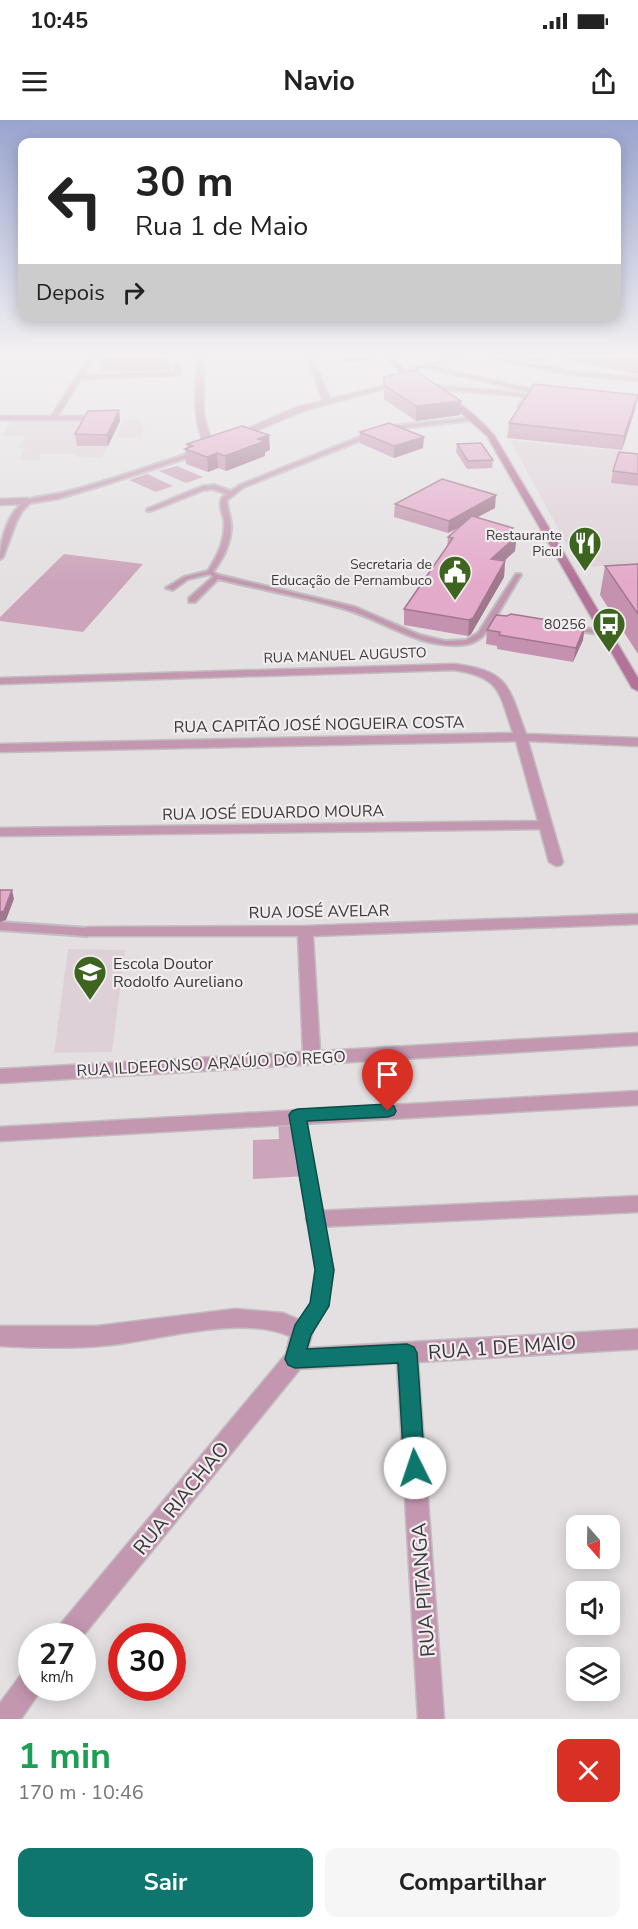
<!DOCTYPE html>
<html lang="pt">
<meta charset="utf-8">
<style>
body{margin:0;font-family:"Nunito Sans",sans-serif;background:#f6f6f6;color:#222;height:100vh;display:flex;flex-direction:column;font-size:22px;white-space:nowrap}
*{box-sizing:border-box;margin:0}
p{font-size:20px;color:#767676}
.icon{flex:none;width:33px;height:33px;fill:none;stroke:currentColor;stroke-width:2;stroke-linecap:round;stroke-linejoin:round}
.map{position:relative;height:1599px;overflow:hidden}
.drawer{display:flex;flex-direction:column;background:#fff;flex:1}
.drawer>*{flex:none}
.banner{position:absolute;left:18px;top:18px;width:603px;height:183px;border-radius:12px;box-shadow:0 3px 15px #0003;background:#fff;color:#222;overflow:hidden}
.needle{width:39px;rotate:160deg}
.fabs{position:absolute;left:566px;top:1395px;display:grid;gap:12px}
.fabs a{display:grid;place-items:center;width:54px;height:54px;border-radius:12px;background:#fff;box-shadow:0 3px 15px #0003;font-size:30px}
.speed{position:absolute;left:18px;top:1503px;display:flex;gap:12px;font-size:30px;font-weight:700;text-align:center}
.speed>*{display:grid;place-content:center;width:78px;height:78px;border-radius:50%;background:#fff;box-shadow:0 3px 15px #0003;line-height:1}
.speed small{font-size:15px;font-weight:400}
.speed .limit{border:9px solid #d22;background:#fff;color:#111}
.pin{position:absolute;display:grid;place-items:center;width:51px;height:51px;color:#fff;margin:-62px -26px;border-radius:50% 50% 50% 0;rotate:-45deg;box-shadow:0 0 6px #0007}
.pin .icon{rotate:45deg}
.me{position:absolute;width:66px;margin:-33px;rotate:356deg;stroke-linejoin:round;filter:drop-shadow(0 0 4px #0008)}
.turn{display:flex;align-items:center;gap:21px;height:126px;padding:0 18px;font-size:27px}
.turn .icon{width:78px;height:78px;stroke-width:2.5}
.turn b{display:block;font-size:42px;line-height:51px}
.then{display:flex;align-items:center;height:57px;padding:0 18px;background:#0003;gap:12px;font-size:22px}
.round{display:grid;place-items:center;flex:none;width:63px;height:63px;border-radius:12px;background:#f6f6f6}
.headline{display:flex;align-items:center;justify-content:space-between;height:102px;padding:0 18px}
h1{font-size:36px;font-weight:700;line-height:45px;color:#1e9e55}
.button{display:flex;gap:12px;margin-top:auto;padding:12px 18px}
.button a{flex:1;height:69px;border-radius:12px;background:#0f766e;color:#fff;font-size:24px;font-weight:700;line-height:69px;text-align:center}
.button a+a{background:#f6f6f6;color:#222}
.status{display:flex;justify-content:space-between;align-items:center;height:42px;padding:0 30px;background:#fff;direction:ltr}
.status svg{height:16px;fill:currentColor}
header{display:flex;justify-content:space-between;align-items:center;height:78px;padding:0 18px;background:#fff;font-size:27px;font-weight:700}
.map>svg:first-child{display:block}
.built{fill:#ddd1d7}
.green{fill:#cca5ba}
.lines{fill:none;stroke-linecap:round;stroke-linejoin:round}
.service-casing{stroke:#c2bec0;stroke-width:4}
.pedestrian-casing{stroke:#c2bec0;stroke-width:3}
.minor-casing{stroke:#c2bec0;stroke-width:3}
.secondary-casing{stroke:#c2bec0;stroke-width:3}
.service{fill:#c497b0;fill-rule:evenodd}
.pedestrian{fill:#c497b0;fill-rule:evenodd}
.minor{fill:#c497b0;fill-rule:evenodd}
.secondary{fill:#b37298;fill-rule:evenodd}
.wall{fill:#c492ae}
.shaded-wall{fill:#a0778d}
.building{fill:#e4aaca;stroke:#a0778d;stroke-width:1.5}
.route{fill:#0f766e;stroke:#0a4d48;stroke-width:1.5}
.labels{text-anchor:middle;stroke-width:4.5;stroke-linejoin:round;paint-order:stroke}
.far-poi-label{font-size:14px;fill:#3a3839;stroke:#f1edef;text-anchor:end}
.far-street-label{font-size:14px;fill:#3a3839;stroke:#f1edef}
.street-label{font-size:16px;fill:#3a3839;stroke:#f1edef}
.poi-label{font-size:16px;fill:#3a3839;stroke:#f1edef;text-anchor:start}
.near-street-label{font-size:20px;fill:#3a3839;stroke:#f1edef}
</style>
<div class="status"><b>10:45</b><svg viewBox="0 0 49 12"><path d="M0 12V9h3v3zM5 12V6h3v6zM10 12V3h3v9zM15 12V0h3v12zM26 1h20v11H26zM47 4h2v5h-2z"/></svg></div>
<header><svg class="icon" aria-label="menu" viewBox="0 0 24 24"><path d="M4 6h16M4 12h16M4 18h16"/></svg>Navio<svg class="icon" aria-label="share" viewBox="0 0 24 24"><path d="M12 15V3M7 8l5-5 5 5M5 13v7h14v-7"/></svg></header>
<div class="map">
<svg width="638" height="1599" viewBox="0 0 638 1599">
<rect width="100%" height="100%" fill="#e4e0e2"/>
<path class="built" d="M12,300L120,301L102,338L76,337L77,334H41L39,340H20L25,328L18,327L25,316H3Z
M123,300H136L145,307L140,317H117Z
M510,320L638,333V444L579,447Z
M68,829L125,830L112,932L54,933Z"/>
<path class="green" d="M177,346L203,357L186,363L159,351Z
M147,354L173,366L156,372L129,360Z
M64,434L143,444L83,512L0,501V497Z
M278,999L293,1003L307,1056L253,1059V1020L279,1019Z"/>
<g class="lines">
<defs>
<path id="service" d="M429,265L522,273L530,278L521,289L518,287L524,278L521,276L427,268Z
M473,297L475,300L387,310L244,367L227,380C227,388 230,395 231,403C232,422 224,437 213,452L219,455L355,487L420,515L445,521L466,520L478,513L516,454H520L521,455L497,495L502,497L495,499C487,513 479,524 461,525C419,528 386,502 348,490C306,477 262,470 218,459L195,482H189V478L213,457L210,454L188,459L173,470L166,468L184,457L208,451C218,435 226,419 224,400C223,394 219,387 221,381C221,377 224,376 227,374L213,369L204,370L151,391H147V389L203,366L214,365L231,371L240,365L384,307Z
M197,331L200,333L199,334L94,368L56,379L30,383L22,391L16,402L3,437L0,439C0,421 8,392 25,381C34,376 58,375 69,371C113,360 154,344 197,331Z
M569,506L605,511L609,513L605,515L572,510L568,508Z
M0,802L87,808L92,812L87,816L0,810Z
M298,990L302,991L304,995L332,1150L326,1186L307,1216L302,1218L297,1216L295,1211L312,1184L318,1150L292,995L294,991Z"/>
<path id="pedestrian" d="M427,245L550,273L554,275L550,277L425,248Z"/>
<path id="minor" d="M89,237H95L84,255L173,252L175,246L178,244L181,246L180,253L173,256L81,259L58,296H97L101,298L100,300H0V296H51Z
M198,237H204V296L212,324L297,287L323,281L307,237H313L330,279L402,261L406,263L303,291L210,330H207C191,302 195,267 198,237Z
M452,237H461L404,254L401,252Z
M484,237H496L570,251L638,257V261L570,255Z
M0,379L28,378L32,381L28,384L0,385Z
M454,544C509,551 508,565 526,614L638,618V626L528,621L563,742L561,745L556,746L549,742L540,709L0,716V708L538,701L516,621L0,632V624L513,613C499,572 501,557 454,550L0,564V558Z
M638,794V804L313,816L320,931L638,913V925L0,963V949L303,932L298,816H82L79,812L87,807L305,806Z
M638,971V985L0,1021V1007Z
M638,1076V1092L316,1107L309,1105L306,1099L309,1093L316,1091Z
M235,1189L283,1193L309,1204L313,1211L308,1228L638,1209V1229L418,1242L444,1599H418L397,1243L300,1249L82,1517L54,1516L58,1507L286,1234L290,1216C240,1195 164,1219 111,1225C74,1229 37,1228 0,1226V1206H97Z
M32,1548V1568H42L41,1570L21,1599H0V1583L23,1552Z"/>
<path id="secondary" d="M387,237H393L406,251L423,260V264C409,264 394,247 387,237Z
M442,276C457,276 484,304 494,315L638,558V571L632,568L487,316L460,292L442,280Z"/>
</defs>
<use href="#service" class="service-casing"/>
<use href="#pedestrian" class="pedestrian-casing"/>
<use href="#minor" class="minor-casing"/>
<use href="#secondary" class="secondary-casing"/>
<use href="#service" class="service"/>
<use href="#pedestrian" class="pedestrian"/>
<use href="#minor" class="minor"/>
<use href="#secondary" class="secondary"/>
</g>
<path class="wall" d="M169,237L170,250L101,252L100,239Z
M341,237H370V240L345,242Z
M514,237H550L539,242Z
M552,237H638V254Z
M384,257L461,281L460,295L416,301L384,279Z
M635,289L622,330L507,318L509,303Z
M119,290L120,301L108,326H77L75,314Z
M360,312L423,328L394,338L360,323Z
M187,324L270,330L265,332V336L226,351L218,348L208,352L186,344L185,329L187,328Z
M457,324L493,340L492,348L467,349L456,332Z
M638,334V366L611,363L613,351Z
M395,384L495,388L477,397L513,408L512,415L515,431L504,441H505L504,457L471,514L468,516L404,505V489L447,427L448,417L459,407L448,413L394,397Z
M638,444V534L600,475L605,446Z
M487,510L583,520L573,542L497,529V526L486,524Z"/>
<path class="shaded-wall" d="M345,237H370V240L345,242Z
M540,237H550L539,242Z
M638,275L635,289L622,330L624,316Z
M461,281L460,295L416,301V286Z
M119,290L120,301L108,326L107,315Z
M269,315L270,330L265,332V336L226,351L225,336L258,319Z
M424,317L423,328L394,338V326Z
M217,333L218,348L208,352L207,337Z
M496,375L495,388L448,413L449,401Z
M513,408L512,420L517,416L515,431L489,455L491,439L506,413Z
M505,441L504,457L471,514L468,516L469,500Z
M585,506L583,520L573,542L576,528Z
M12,770L14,779L6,800L0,802V792Z"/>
<path class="building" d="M100,237H160L100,239Z
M616,237H638V241Z
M414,250L461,281L416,286L384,265V257Z
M534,264L638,275L624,316L509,303Z
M119,290L107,315L75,314L88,291Z
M389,303L424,317L394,326L360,312Z
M242,306L269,315L258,319L265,321L225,336L217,333L207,337L185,329L193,326L187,324Z
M481,323L493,340L468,341L457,324Z
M619,332L638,334V354L613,351Z
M442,359L496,375L449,401L395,384Z
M472,396L513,408L506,413L517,416L491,439L505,441L473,498L469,500L404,489L453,418L448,417Z
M638,444V494L605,446Z
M511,494L585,506L576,528L499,515L500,512L487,510L496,495L507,496Z
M0,770H12L4,791L0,792Z"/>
<linearGradient id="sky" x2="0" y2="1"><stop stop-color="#99a4cf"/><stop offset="0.51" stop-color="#f3f1f2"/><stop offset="1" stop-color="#f3f1f2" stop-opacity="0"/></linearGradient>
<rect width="638" height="461" fill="url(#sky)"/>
<path class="route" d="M388,984L394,986L396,991L394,995L388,997L307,1001L334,1150L329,1186L311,1215L307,1229L407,1224L414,1227L417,1233L425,1348L422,1355L415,1358L407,1355L404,1348L398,1243L295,1248L288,1245L285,1239L295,1205L310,1183L315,1150L289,995L292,991L298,989Z"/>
<defs>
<symbol id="restaurant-pin" viewBox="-11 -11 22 30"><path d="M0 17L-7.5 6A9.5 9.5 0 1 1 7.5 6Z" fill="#3d6520" stroke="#f1edef"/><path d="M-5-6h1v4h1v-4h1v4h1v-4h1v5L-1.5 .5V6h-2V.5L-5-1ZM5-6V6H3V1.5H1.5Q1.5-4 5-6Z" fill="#fff"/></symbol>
<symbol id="civic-pin" viewBox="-11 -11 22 30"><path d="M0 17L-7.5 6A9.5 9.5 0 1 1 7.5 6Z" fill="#3d6520" stroke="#f1edef"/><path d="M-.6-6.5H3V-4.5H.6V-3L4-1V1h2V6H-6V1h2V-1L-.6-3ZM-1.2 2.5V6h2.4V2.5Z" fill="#fff"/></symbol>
<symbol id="bus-pin" viewBox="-11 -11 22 30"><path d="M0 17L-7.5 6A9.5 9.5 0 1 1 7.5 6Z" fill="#3d6520" stroke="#f1edef"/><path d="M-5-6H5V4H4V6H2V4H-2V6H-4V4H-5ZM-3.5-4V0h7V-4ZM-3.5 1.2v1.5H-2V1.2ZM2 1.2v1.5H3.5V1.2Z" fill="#fff"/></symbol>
<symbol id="school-pin" viewBox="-11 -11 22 30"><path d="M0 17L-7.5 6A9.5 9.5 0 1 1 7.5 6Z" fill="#3d6520" stroke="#f1edef"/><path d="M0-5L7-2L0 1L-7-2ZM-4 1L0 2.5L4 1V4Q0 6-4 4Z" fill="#fff"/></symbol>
</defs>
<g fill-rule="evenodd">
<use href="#restaurant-pin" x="566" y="404" width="38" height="52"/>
<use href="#civic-pin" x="436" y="433" width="38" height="52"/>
<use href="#bus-pin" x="590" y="485" width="38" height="52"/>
<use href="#school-pin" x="71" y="833" width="38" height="52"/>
</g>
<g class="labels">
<g class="far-poi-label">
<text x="562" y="420">Restaurante<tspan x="562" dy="16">Picui</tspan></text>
<text x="432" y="449">Secretaria de<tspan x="432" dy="16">Educação de Pernambuco</tspan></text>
<text x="586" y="509">80256</text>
</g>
<g class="far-street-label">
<text transform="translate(345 535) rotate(-2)" y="5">RUA MANUEL AUGUSTO</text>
</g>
<g class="street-label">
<text transform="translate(319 604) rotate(-1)" y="6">RUA CAPITÃO JOSÉ NOGUEIRA COSTA</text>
<text transform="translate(273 692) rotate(-1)" y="6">RUA JOSÉ EDUARDO MOURA</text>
<text transform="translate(319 791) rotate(-1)" y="6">RUA JOSÉ AVELAR</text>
<text transform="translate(211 943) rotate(-3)" y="6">RUA ILDEFONSO ARAÚJO DO REGO</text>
</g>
<g class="poi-label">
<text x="113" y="849">Escola Doutor<tspan x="113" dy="18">Rodolfo Aureliano</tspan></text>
</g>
<g class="near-street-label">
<text transform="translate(502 1227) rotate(-4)" y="7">RUA 1 DE MAIO</text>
<text transform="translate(181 1378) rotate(-51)" y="7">RUA RIACHAO</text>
<text transform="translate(423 1470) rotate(-94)" y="7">RUA PITANGA</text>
</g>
</g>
</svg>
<div class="fabs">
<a><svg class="needle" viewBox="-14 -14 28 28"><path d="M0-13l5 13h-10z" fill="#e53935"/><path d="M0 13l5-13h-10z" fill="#767676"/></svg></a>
<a><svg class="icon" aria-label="sound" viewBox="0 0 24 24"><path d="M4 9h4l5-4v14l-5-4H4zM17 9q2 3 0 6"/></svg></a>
<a><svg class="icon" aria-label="layers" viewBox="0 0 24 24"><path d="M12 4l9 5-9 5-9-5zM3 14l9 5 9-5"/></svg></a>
</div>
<div class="speed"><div>27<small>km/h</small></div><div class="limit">30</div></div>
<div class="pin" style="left:388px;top:991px;background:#d93025"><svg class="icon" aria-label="arrive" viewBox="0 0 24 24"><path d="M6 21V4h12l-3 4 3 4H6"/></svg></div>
<svg class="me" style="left:415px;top:1348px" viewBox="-20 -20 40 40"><circle r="19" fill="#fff"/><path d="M0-13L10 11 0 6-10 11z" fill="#0f766e"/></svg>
<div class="banner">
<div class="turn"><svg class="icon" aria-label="left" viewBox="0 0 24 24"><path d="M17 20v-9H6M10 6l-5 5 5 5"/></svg><div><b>30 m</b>Rua 1 de Maio</div></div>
<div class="then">Depois<svg class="icon" aria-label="right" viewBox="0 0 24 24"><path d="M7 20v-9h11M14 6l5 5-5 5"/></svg></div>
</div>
</div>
<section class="drawer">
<div class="headline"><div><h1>1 min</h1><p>170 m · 10:46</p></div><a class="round" style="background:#d93025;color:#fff"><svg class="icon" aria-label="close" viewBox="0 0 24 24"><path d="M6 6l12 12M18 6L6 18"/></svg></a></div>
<div class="button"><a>Sair</a><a>Compartilhar</a></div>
</section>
